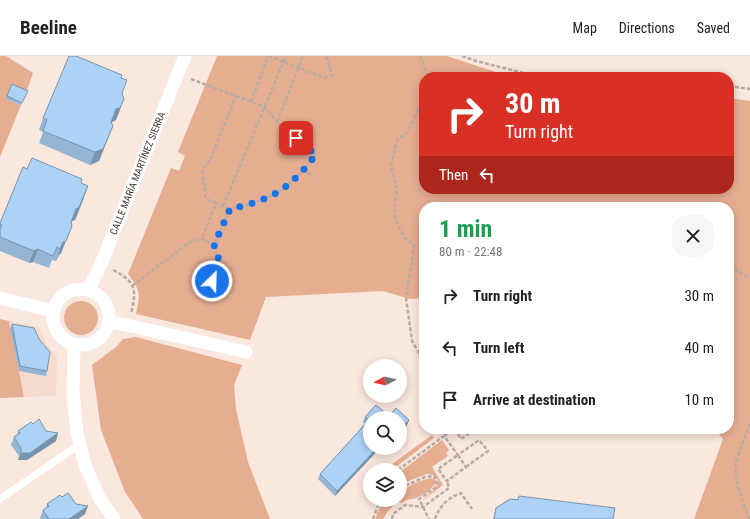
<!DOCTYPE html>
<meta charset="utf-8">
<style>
body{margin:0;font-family:"Roboto Condensed",sans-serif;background:#f6f6f6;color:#222;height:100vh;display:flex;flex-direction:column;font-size:15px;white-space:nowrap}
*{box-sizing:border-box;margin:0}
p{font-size:13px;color:#767676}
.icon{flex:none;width:22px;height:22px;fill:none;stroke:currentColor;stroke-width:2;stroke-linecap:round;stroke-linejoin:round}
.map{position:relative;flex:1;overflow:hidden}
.sheet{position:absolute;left:419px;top:146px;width:315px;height:232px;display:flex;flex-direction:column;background:#fff;border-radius:16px;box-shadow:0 2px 10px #0003}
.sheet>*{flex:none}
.guide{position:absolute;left:419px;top:16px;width:315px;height:122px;border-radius:16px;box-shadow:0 2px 10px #0003;background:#d93025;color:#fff;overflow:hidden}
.needle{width:26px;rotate:263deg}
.controls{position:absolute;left:363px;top:303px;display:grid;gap:8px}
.controls a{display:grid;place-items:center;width:44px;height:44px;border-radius:50%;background:#fff;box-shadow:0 2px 10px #0003;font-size:20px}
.pin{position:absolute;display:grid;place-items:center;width:34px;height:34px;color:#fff;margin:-17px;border-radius:8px;box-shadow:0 2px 6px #0006}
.me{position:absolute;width:44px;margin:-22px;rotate:24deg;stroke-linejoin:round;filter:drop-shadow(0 0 3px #0008)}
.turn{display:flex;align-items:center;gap:14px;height:84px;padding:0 20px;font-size:18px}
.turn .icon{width:52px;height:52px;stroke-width:2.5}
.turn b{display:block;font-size:28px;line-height:34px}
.then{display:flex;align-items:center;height:38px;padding:0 20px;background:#0003;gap:8px;font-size:15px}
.round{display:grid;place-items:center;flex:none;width:42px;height:42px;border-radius:16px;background:#f6f6f6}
.head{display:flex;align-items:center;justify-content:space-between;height:68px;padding:0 20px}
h1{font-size:24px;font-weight:700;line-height:30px;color:#1e9e55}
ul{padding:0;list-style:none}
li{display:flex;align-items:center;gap:12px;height:52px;padding:0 20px}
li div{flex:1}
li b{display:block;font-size:15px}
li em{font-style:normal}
header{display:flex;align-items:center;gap:24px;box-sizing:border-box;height:56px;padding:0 20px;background:#fff;border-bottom:1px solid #e0e0e0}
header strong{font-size:19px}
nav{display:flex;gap:22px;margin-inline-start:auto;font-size:14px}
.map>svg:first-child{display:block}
.built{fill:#f4dbcd}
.green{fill:#e6ae91}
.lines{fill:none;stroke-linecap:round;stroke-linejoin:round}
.path{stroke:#baaba3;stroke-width:2.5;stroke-dasharray:4 2;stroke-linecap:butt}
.service{stroke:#fff;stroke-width:7}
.minor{stroke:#fff;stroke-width:13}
.wall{fill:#94b5d3}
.shaded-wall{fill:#7893ac}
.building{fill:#acd2f5;stroke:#7893ac}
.route{stroke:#1a73e8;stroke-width:7;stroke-dasharray:0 12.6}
.labels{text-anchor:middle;stroke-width:4;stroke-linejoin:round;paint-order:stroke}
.street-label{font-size:10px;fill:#433b37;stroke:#fff}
</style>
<header>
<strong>Beeline</strong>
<nav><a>Map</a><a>Directions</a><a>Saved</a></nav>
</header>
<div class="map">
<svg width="750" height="463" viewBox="0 0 750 463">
<rect width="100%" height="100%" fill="#fae7dd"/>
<path class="built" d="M9,265L39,271L46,287L57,300L56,340L24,341Z"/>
<path class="green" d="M0,0H6L33,17L26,37L6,43L21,49L0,101Z
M217,0H447L511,21H424V133H729V42L750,45V463H694L723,383L715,373H729V151H424V242L410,243L383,235L266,241L250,284L136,258C140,238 141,235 128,218L171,112L179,115L185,100L178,96Z
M64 262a17 17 0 1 1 34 0a17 17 0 1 1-34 0Z
M0,263L9,265L24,341L0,342Z
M136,281L242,309L234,329L236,353L248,406L270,463H143L125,436L101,374L92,309L116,291L123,283Z
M432,379L434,382L392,414H386L392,408Z
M442,384L449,394L446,397L448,400L432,411L443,429L423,444V443C430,438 436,434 439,425L434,419L427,418L403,427L400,424V416Z
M433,422L436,425C434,433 423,439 416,442C410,444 407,442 402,447L397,446L388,455L383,463H375L383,444H400C400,431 422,423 433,422Z"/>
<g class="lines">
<path class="path" d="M268,0L325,22L332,19L326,0
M420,0L428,18V21
M462,0L476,5L540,21
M191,23L265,51L277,66L316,99C308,108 301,117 292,125C275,142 252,148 230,153
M729,30L750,33
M424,43L407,76L397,85L391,109L397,134L394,154L397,167L404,181L414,190L406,242L412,285L424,305
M251,46L268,0
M277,66L303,0
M303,113L313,121
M216,147L206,143L202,114L210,104L236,40
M223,150L286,0
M214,189L220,207L212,225L221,233
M729,210L750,222
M113,214C136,226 137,233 131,257
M132,230L190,186L202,183L214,189L230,153L216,147L202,183
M455,373L461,383L475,373
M467,373L470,377
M444,380L453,373
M458,399L466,411L447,425L438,413Z
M398,414L444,380L458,399L479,384L488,395L466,411
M400,432L425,421L434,420L437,425L435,432L419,443L429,463
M373,463L380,444
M392,463L393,458L405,449L423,451L449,432L447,425
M435,463C440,449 448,442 461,437L472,453
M749,463L738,431L735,408L750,367"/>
<path class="service" d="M0,443L80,388"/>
<path class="minor" d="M53 261a28 28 0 1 1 56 0a28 28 0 1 1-56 0Z
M88,234L101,208L185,0
M0,242L53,255
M109,266L127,269L246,296
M74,289L73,337L77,376L85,409L100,443L114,463"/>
</g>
<path class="wall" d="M121,22L122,38L124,43L116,64L112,66L108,82L99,105L90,109L39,87L43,76L39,74L43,62Z
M12,28L28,35L21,49L6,43Z
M27,113L81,127L84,143L75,164L72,165L71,167L72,170L61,197L59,199L56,205L52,204L49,212L33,206L29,207L0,195V167Z
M12,268L47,315L46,320L19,315L10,273Z
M376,349L389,360L396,352L409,364L407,369L400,377V362H370V392H380L335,440L318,423L320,418L365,368L363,366L365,361Z
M33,368L46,375L58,377L56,385L27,404H18L19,400L11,389L14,381L17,379L18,375Z
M519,440L613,463H493L496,452L517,444Z
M62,441L76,448L85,458L78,463H41L40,462L43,454L46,452L47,448Z"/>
<path class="shaded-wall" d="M124,43L116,64L112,66L107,78L116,53Z
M113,70L99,105L90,109L95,96Z
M88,130L75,164L72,165L66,179L76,153Z
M72,170L61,197L59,199L56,205L63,186Z
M38,193L33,206L29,207L34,195Z
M409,364L407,369L400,377V374Z
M58,377L56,385L27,404H18L21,397Z
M377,392H380L335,440L337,435Z
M88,450L85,458L78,463H69Z"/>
<path class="building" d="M69,0H76L122,19L121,22L127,24L122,37L124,43L120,52L116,53L111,66L113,70L103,93L95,96L43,75L47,64L43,62Z
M12,28L28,35L22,47L7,40Z
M32,102L82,123L81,127L88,130L79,151L76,153L71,166L72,170L66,185L63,186L60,193L57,191L53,200L38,193L34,195L0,181V173L2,169H0V167L23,111L27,113Z
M12,268L34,272L39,283L50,296L47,315L20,310Z
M376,349L389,360L396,352L409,364L400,374V362H370V392H377L337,435L320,418L369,364L365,361Z
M39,363L46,375L58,377L30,397H21V392L14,381L20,377L18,375L31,366L33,368Z
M68,437L76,448L88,450L69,463H49L43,454L49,450L47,448L60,439L62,441Z
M519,440L615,452L613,463H494L496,452L510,443L518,444Z"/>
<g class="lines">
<path class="route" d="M212,225L220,207L214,189L230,153C252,148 275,142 292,125C301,118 308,108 316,99L296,82"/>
</g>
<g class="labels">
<g class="street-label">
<text transform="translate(137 117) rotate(-68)" y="4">CALLE MARÍA MARTÍNEZ SIERRA</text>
</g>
</g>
</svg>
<div class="controls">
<a><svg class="needle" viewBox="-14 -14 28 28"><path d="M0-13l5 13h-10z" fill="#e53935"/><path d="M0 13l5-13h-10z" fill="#767676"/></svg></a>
<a><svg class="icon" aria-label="search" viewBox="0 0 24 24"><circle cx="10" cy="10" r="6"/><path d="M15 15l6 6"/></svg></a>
<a><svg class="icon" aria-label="layers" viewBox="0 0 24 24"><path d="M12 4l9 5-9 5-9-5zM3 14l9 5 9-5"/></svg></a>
</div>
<div class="pin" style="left:296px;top:82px;background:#d93025"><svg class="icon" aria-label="arrive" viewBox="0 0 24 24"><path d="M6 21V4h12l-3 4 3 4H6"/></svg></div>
<svg class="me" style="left:212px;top:225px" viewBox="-20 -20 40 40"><circle r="17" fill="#1a73e8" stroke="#fff" stroke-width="3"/><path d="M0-11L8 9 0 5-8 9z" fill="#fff"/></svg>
<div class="guide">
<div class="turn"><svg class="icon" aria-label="right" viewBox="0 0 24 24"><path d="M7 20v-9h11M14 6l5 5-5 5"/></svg><div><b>30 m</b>Turn right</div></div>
<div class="then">Then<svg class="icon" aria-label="left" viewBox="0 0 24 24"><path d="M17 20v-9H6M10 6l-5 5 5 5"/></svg></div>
</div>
<section class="sheet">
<div class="head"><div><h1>1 min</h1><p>80 m · 22:48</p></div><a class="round"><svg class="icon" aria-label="close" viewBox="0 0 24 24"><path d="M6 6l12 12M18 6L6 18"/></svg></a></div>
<ul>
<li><svg class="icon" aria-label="right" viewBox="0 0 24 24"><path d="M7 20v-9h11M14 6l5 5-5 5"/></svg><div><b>Turn right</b></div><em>30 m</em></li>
<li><svg class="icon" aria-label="left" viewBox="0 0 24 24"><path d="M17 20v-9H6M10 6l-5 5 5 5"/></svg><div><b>Turn left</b></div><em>40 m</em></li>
<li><svg class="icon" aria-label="arrive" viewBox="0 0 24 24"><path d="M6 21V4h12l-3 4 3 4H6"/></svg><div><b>Arrive at destination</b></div><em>10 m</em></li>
</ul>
</section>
</div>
